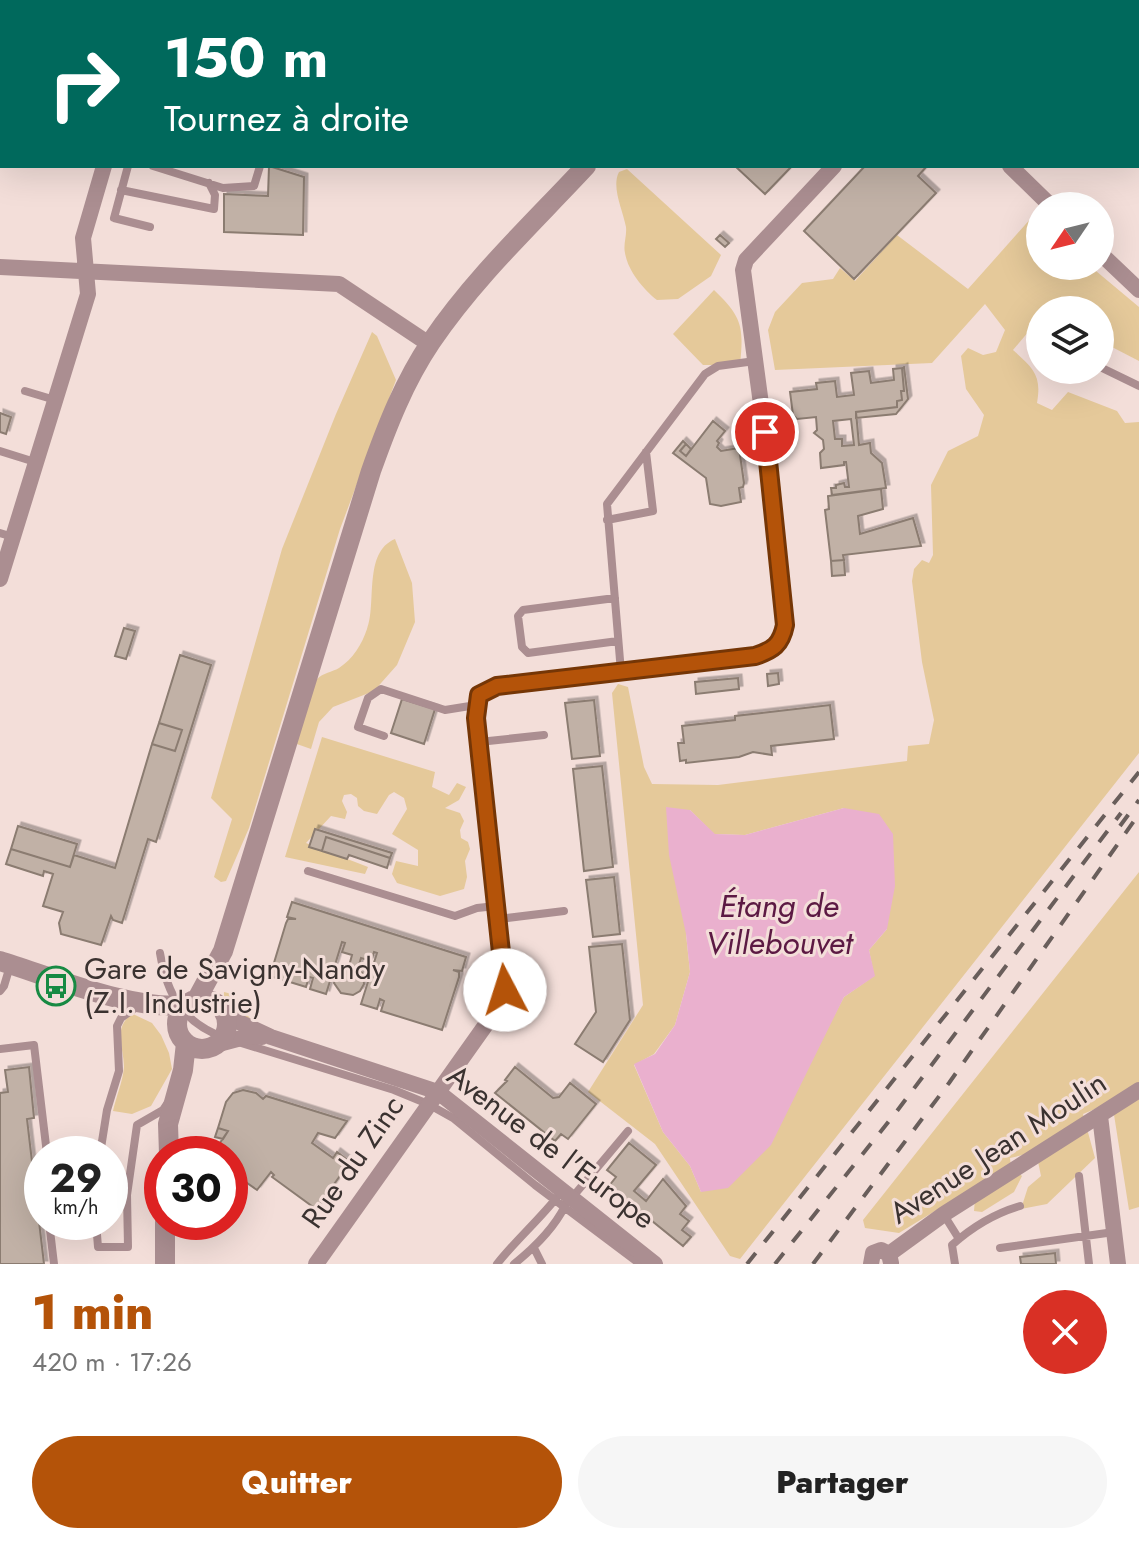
<!DOCTYPE html>
<html lang="fr">
<meta charset="utf-8">
<style>
body{margin:0;font-family:Jost,sans-serif;background:#f6f6f6;color:#222;height:100vh;display:flex;flex-direction:column;font-size:30px;white-space:nowrap}
*{box-sizing:border-box;margin:0}
p{font-size:26px;color:#767676}
.icon{flex:none;width:44px;height:44px;fill:none;stroke:currentColor;stroke-width:2;stroke-linecap:round;stroke-linejoin:round}
.map{position:relative;height:1264px;overflow:hidden}
.panel{display:flex;flex-direction:column;background:#fff;flex:1}
.panel>*{flex:none}
.guide{position:absolute;left:0px;top:0px;width:1140px;height:168px;box-shadow:0 8px 32px #0002;background:#00695c;color:#fff;overflow:hidden}
.needle{width:52px;rotate:235deg}
.fabs{position:absolute;left:1026px;top:192px;display:grid;gap:16px}
.fabs a{display:grid;place-items:center;width:88px;height:88px;border-radius:50%;background:#fff;box-shadow:0 8px 32px #0002;font-size:40px}
.speed{position:absolute;left:24px;top:1136px;display:flex;gap:16px;font-size:40px;font-weight:700;text-align:center}
.speed>*{display:grid;place-content:center;width:104px;height:104px;border-radius:50%;background:#fff;box-shadow:0 8px 32px #0002;line-height:1}
.speed small{font-size:20px;font-weight:400}
.speed .limit{border:12px solid #d22;background:#fff;color:#111}
.pin{position:absolute;display:grid;place-items:center;width:68px;height:68px;color:#fff;margin:-34px;border:4px solid #fff;border-radius:50%;box-shadow:0 2px 8px #0007}
.me{position:absolute;width:88px;margin:-44px;rotate:355deg;stroke-linejoin:round;filter:drop-shadow(0 0 6px #0008)}
.turn{display:flex;align-items:center;gap:28px;height:168px;padding:0 32px;font-size:36px}
.turn .icon{width:104px;height:104px;stroke-width:2.5}
.turn b{display:block;font-size:56px;line-height:68px}
.round{display:grid;place-items:center;flex:none;width:84px;height:84px;border-radius:42px;background:#f6f6f6}
.overview{display:flex;align-items:center;justify-content:space-between;height:136px;padding:0 32px}
h1{font-size:48px;font-weight:800;line-height:60px;color:#b45309}
.action{display:flex;gap:16px;margin-top:auto;padding:16px 32px}
.action a{flex:1;height:92px;border-radius:48px;background:#b45309;color:#fff;font-size:32px;font-weight:800;line-height:92px;text-align:center}
.action a+a{background:#f6f6f6;color:#222}
.map>svg:first-child{display:block}
.green{fill:#e5c99a;fill-rule:evenodd}
.water{fill:#eab0ce}
.building{fill:#c1b1a6;stroke:#8b7c71;stroke-width:2;fill-rule:evenodd;filter:url(#shadow)}
.lines{fill:none;stroke-linecap:round;stroke-linejoin:round}
.service{stroke:#ab8e91;stroke-width:8}
.minor{stroke:#ab8e91;stroke-width:16}
.tertiary{stroke:#ab8e91;stroke-width:20}
.rail{stroke:#695e5b;stroke-width:4;stroke-dasharray:14 14;stroke-linecap:butt}
.route-casing{stroke:#753606;stroke-width:20}
.route{stroke:#b45309;stroke-width:14}
.labels{text-anchor:middle;stroke-width:6;stroke-linejoin:round;paint-order:stroke}
.poi-label{font-size:30px;fill:#3a3230;stroke:#f3ded9;text-anchor:start}
.street-label{font-size:30px;fill:#3a3230;stroke:#f3ded9}
.water-label{font-size:32px;font-style:italic;fill:#5c1943;stroke:#f3ded9}
</style>
<div class="map">
<svg width="1139" height="1264" viewBox="0 0 1139 1264">
<defs>
<filter id="shadow"><feDropShadow dx="3.5" dy="-3.5" stdDeviation="0" flood-color="#0004"/></filter>
</defs>
<rect width="100%" height="100%" fill="#f3ded9"/>
<path class="green" d="M627,169L721,255L711,276L678,299L657,300C643,289 628,271 625,253C623,245 627,236 626,227C623,210 611,187 619,172Z
M1033,216L1040,222V266H1090L1139,307V361L1110,346L1100,338V310H1067L1056,300L1047,310H1040V318L1013,350C1033,368 1042,375 1037,403L1052,410L1068,392L1117,411L1125,423L1139,422V753L740,1259L730,1256L655,1144L588,1092L643,1005L612,693L618,684L628,687L644,767L652,784L718,785L907,761L908,746L929,744L934,720L922,662L912,581L914,569L922,560L929,563L933,555L931,485L948,451L978,436L984,415L966,389L961,356L968,348L983,355L996,352L1005,330L985,304L932,363L775,370L768,330L775,312L802,283L833,279L840,268L855,281L897,235L968,289ZM844,808L887,929L869,950L874,976L844,997L824,1034L701,1192L690,1166L663,1132L634,1065L654,1054L675,1025L690,972L686,934L690,810L714,834L745,835Z
M714,290C742,317 744,326 740,365H703L673,334Z
M372,332L377,336L396,380L340,529L249,828L226,881L221,882L214,877L232,819L211,798L282,549L336,414Z
M395,539L412,583L415,622L397,665L374,691L333,707L319,722L311,749L294,743C300,727 307,691 317,679C323,673 332,672 339,668C353,659 362,644 367,629C377,604 363,552 395,539Z
M322,737L435,772L432,787L449,795L457,783L466,787L459,800L445,808L460,813L464,821L460,830L461,838L468,842L470,849L465,861L467,877L464,889L440,896L397,883L392,874L396,861L418,866V850L392,834L407,809L404,798L394,792L389,795L377,814L364,811L358,806L357,798L351,794L344,795L342,801L347,812L345,819L331,816L306,843L368,867L365,874L285,857Z
M1139,872V1207L1129,1210L1112,1102L1083,1114L1095,1158L1047,1204L1021,1209L1028,1187L1041,1176L1036,1152L1010,1158L1011,1167L1022,1176L1014,1192L982,1212L974,1211L976,1186L899,1233L865,1228L863,1220Z
M224,992L236,995L241,1009L254,1022C238,1016 223,1012 224,992Z
M133,1014L152,1023L161,1035L169,1053L172,1069L151,1106L132,1114L113,1111C116,1097 123,1081 124,1067C124,1048 112,1026 133,1014Z"/>
<path class="water" d="M666,807L690,810L715,834L745,835L844,808L879,814L893,834L895,886L887,929L869,950L875,976L844,997L771,1145L728,1188L701,1192L690,1166L663,1132L634,1064L655,1054L675,1025L690,972L686,934L669,855Z"/>
<path class="building" d="M1034,0H1092L1094,2H1032Z
M269,166L304,177L303,235L224,232V194L268,196Z
M735,166H792L765,194Z
M865,166H927L918,176L936,193L854,279L804,231Z
M720,235L729,243L725,247L716,239Z
M904,367L908,399L896,414L856,418V412L897,407V401L902,400L901,391H904L902,368Z
M902,368L904,391H901L902,400L897,401V407L856,412L859,445L870,443L871,453L882,463L886,488L832,495L831,488H836V485L844,483L845,487H849L846,462H844V465L821,468L820,453L824,449L823,440L814,433L817,430L816,417L797,419L793,415L790,392L817,389L816,383L835,381L837,397L854,395L851,373L869,371L871,383L894,380L893,369ZM851,419L854,445L842,446V439H835L833,421Z
M0,413L11,417L6,434L0,432Z
M713,421L725,431L717,441L719,443L717,447L721,451L739,448L744,483L743,487L739,488L741,502L721,506L710,504L706,478L673,453L683,441L686,444L680,451L686,456Z
M686,444L691,449L686,456L680,451Z
M881,489L883,509L858,516L860,534L913,518L921,546L843,555L844,560L831,561L825,510L829,509L828,496Z
M844,560L845,575L832,576L831,561Z
M124,628L135,631L126,659L115,656Z
M180,655L211,665L156,842L148,839L122,923L113,920L111,916L101,945L61,934L59,923L63,912L43,906L53,874L44,871L43,876L6,864L11,849L70,867L74,855L115,868L152,744L175,751L182,730L159,723Z
M778,673L779,684L768,686L767,674Z
M738,678L739,689L696,694L695,682Z
M402,699L435,709L424,744L391,733Z
M594,700L600,756L572,759L565,703Z
M830,705L834,739L771,746L772,755L753,752L739,757L686,763V760L680,761L678,743H684L682,726L735,720V716Z
M159,723L182,730L175,751L152,744Z
M602,766L613,867L584,871L573,769Z
M18,826L77,844L70,867L11,849Z
M315,829L392,853L390,858L326,837L322,851L309,847Z
M326,837L390,858L387,868L349,855L347,859L322,851Z
M614,877L620,934L593,937L586,880Z
M292,902L466,957L462,971L453,970L459,972V977L442,1030L381,1011L384,1001L380,999L377,1009L361,1004L377,953L374,952L371,961L361,958L358,968L363,974L364,984L360,991L353,995L341,993L334,983L337,972L349,966L352,955L342,952L345,943L342,942L326,994L310,989L313,978L309,977L306,987L290,982L293,972L289,971L286,981L270,976L286,923L288,919H296L287,917Z
M622,944L630,1020L603,1062L575,1044L596,1012L589,947Z
M29,1067L34,1118L27,1119L44,1264H0V1093L8,1092L5,1070Z
M515,1067L553,1098L559,1097L570,1083L596,1104L568,1139L561,1134L555,1141L495,1093L507,1081L505,1080Z
M243,1090L256,1093L263,1099L266,1096L347,1121L335,1138L318,1133L312,1143L333,1158L337,1152L350,1162L316,1209L272,1177L274,1175L271,1172L257,1190L230,1171V1154L213,1153L228,1131L218,1128L226,1102L233,1093Z
M218,1128L228,1131L223,1139L215,1137Z
M629,1143L656,1165L634,1191L646,1201L663,1179L686,1206L680,1214L689,1221L682,1230L691,1237L683,1246L609,1186L616,1177L607,1170Z
M1055,1253L1056,1264H1021L1020,1257Z"/>
<g class="lines">
<path class="service" d="M393,0L396,2
M415,2L416,0
M128,166L114,218L150,227
M153,166L223,188L254,186L260,166
M121,190L214,209L215,195L209,183
M1100,367L1139,386
M25,391L55,400
M0,451L35,462
M607,520L653,511L646,452
M0,533L13,537
M615,598L523,610L518,616L522,647L528,653L618,641
M621,672L607,504L705,374L718,366L755,361
M384,736L358,727L368,698L381,689L445,710L476,705
M479,742L544,735
M308,871L455,916L477,908L496,906
M499,919L564,911
M160,953C167,995 183,1023 225,1038
M0,991L4,986L10,966
M238,1042L394,1090L428,1104L453,1118L535,1185L640,1264
M0,1049L34,1045L47,1154
M100,1154L107,1110L119,1071L117,1026L121,1018L135,1008
M1079,1176L1089,1264
M944,1215L959,1239
M49,1222L54,1264
M96,1222L98,1247H128L127,1195L137,1125L163,1110L167,1104
M534,1248L542,1264
M1000,1248L1114,1232
M497,1264C516,1240 539,1220 558,1196
M514,1264C534,1248 553,1230 565,1206L628,1131
M955,1264L952,1245C971,1228 996,1213 1020,1206"/>
<path class="minor" d="M154,2V0
M991,2L993,0
M1010,166L1051,206
M1100,253L1139,290
M0,267L339,284L429,344
M0,579L88,294L83,238L104,166
M226,1016L271,1037L438,1092L655,1264
M215,1045L249,1036L262,1037
M1100,1116L1118,1264
M889,1254L944,1214L1139,1090
M316,1264L497,1009L505,990L476,718L479,695L497,686L755,656L766,653L782,639L785,625L772,486L743,270L746,260L834,166
M871,1264L873,1253L881,1250L889,1254L891,1263"/>
<path class="tertiary" d="M742,2L744,0
M0,961C52,977 133,1011 186,1005
M197,999L223,951L371,471C387,426 404,382 431,342C475,277 533,223 586,166
M177 1024a25 25 0 1 1 50 0a25 25 0 1 1-50 0Z
M169,1154L168,1124L183,1070L186,1043
M165,1264V1222"/>
<path class="rail" d="M1120,826L1139,800
M747,1264L1139,772
M775,1264L897,1111L1121,813
M813,1264L949,1083L1134,821"/>
</g>
<g class="lines">
<defs>
<path id="route" d="M505,990L476,718L479,695L497,686L755,656C773,650 781,645 785,625L765,432"/>
</defs>
<use href="#route" class="route-casing"/>
<use href="#route" class="route"/>
</g>
<defs>
<symbol id="bus-ring" viewBox="-11 -11 22 22"><circle r="9.5" fill="#f3ded9" stroke="#178a43" stroke-width="1.5"/><path d="M-5-6H5V4H4V6H2V4H-2V6H-4V4H-5ZM-3.5-4V0h7V-4ZM-3.5 1.2v1.5H-2V1.2ZM2 1.2v1.5H3.5V1.2Z" fill="#178a43"/></symbol>
</defs>
<g fill-rule="evenodd">
<use href="#bus-ring" x="34" y="964" width="44" height="44"/>
</g>
<g class="labels">
<g class="poi-label">
<text x="84" y="979">Gare de Savigny-Nandy<tspan x="84" dy="34">(Z.I. Industrie)</tspan></text>
</g>
<g class="street-label">
<text transform="translate(551 1147) rotate(37)" y="10">Avenue de l'Europe</text>
<text transform="translate(998 1148) rotate(-33)" y="10">Avenue Jean Moulin</text>
<text transform="translate(353 1162) rotate(-55)" y="10">Rue du Zinc</text>
</g>
<g class="water-label">
<text x="779" y="917">Étang de<tspan x="779" dy="37">Villebouvet</tspan></text>
</g>
</g>
</svg>
<div class="fabs">
<a><svg class="needle" viewBox="-14 -14 28 28"><path d="M0-13l5 13h-10z" fill="#e53935"/><path d="M0 13l5-13h-10z" fill="#767676"/></svg></a>
<a><svg class="icon" aria-label="layers" viewBox="0 0 24 24"><path d="M12 4l9 5-9 5-9-5zM3 14l9 5 9-5"/></svg></a>
</div>
<div class="speed"><div>29<small>km/h</small></div><div class="limit">30</div></div>
<div class="pin" style="left:765px;top:432px;background:#d93025"><svg class="icon" aria-label="arrive" viewBox="0 0 24 24"><path d="M6 21V4h12l-3 4 3 4H6"/></svg></div>
<svg class="me" style="left:505px;top:990px" viewBox="-20 -20 40 40"><circle r="19" fill="#fff"/><path d="M0-13L10 11 0 6-10 11z" fill="#b45309"/></svg>
<div class="guide">
<div class="turn"><svg class="icon" aria-label="right" viewBox="0 0 24 24"><path d="M7 20v-9h11M14 6l5 5-5 5"/></svg><div><b>150 m</b>Tournez à droite</div></div>
</div>
</div>
<section class="panel">
<div class="overview"><div><h1>1 min</h1><p>420 m · 17:26</p></div><a class="round" style="background:#d93025;color:#fff"><svg class="icon" aria-label="close" viewBox="0 0 24 24"><path d="M6 6l12 12M18 6L6 18"/></svg></a></div>
<div class="action"><a>Quitter</a><a>Partager</a></div>
</section>
